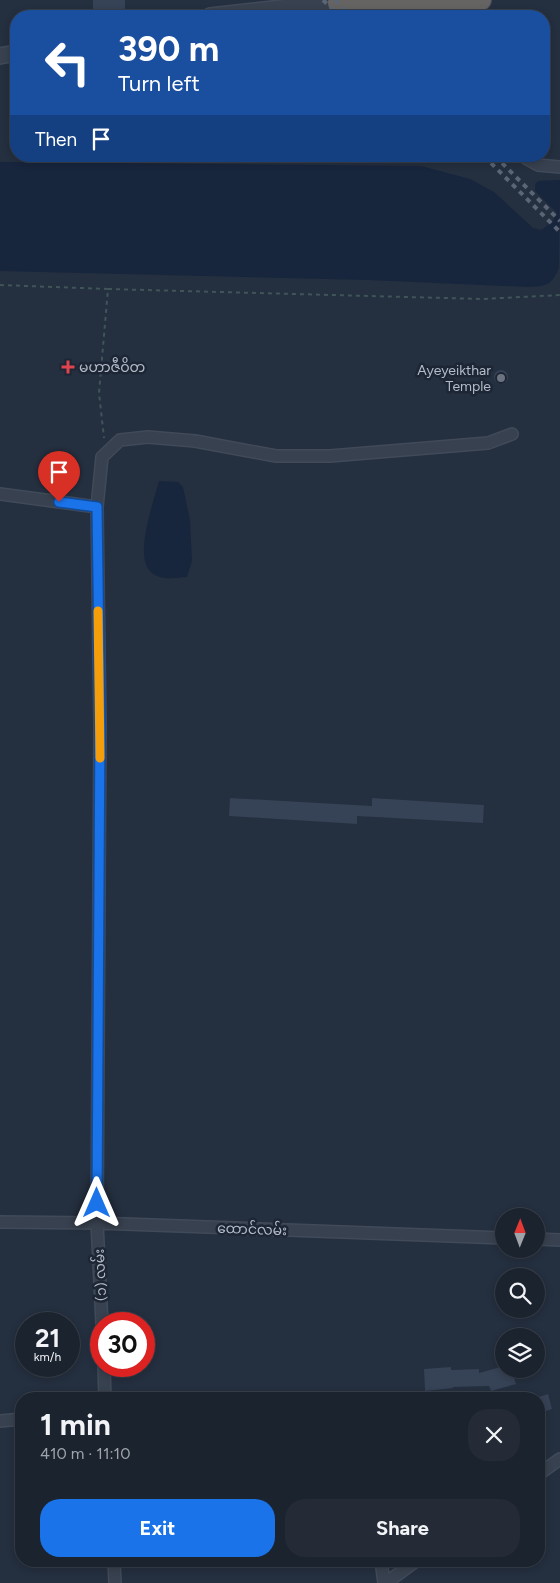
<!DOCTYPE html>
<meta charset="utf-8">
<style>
body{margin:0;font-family:Figtree,"Noto Sans Myanmar",sans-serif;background:#242b37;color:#f1f3f6;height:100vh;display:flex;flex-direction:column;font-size:19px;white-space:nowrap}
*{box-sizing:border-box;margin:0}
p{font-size:16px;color:#a0a4aa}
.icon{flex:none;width:28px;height:28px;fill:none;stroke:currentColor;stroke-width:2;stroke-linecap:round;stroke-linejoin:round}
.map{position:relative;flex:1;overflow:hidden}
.drawer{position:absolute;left:15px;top:1392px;width:530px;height:175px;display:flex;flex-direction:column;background:#1b232f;border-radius:20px;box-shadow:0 2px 8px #0003,0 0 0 1px #39404b}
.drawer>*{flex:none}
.guide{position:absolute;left:10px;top:10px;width:540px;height:152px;border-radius:20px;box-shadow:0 2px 8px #0003,0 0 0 1px #39404b;background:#1a4fa0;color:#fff;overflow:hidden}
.needle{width:32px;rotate:1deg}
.buttons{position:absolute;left:495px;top:1208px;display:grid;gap:10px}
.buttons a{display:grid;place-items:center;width:50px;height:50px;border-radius:50%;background:#1b232f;box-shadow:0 2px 8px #0003,0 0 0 1px #39404b;font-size:25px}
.speed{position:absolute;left:15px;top:1312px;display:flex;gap:10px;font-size:25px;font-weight:700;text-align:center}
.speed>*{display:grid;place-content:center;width:65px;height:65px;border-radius:50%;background:#1b232f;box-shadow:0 2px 8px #0003,0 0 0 1px #39404b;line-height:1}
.speed small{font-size:12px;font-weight:400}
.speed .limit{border:8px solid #d22;background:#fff;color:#111}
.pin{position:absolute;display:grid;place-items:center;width:42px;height:42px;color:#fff;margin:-51px -21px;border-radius:50% 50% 50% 0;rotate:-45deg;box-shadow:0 0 5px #0007}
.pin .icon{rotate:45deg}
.me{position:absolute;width:55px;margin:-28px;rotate:0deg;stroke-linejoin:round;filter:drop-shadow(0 0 4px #0008)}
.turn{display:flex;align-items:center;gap:18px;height:105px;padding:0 25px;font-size:22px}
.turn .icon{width:65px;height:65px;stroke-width:2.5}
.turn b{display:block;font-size:35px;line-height:42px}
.then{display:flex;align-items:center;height:48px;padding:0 25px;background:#0003;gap:10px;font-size:19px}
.round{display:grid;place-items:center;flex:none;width:52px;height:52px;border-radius:20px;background:#242b37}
.head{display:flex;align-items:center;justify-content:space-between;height:85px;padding:0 25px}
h1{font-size:30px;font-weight:700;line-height:38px}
.button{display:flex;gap:10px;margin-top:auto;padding:10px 25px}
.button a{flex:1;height:58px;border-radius:20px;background:#1a73e8;color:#fff;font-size:20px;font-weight:700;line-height:58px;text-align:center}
.button a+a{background:#242b37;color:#f1f3f6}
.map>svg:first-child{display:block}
.water{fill:#17253d}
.building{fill:#364255}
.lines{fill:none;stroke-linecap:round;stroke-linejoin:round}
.minor-casing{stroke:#414a58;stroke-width:14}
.tertiary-casing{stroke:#414a58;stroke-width:18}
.trunk-casing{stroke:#434c5a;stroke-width:22}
.path{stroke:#3f5558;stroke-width:2;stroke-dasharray:4 4;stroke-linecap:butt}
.minor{stroke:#38414f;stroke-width:11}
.tertiary{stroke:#38414f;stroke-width:15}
.trunk{stroke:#666462;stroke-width:20}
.rail{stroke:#5a6576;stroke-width:4;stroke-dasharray:5 5;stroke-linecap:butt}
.route-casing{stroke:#114b97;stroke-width:12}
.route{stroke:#1a73e8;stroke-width:9}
.slow{stroke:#f59e0b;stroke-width:9}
.health-dot{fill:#e0444e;stroke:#1d2634;stroke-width:2}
.worship-dot{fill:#6b7280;stroke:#1d2634;stroke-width:2}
.labels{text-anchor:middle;stroke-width:5;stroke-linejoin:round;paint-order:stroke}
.poi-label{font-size:14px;fill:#b4bcca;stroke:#1d2634;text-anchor:start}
.street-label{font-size:14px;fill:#b4bcca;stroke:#1d2634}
</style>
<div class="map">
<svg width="560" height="1583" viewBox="0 0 560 1583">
<rect width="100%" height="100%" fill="#242f3f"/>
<path class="water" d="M0,162L421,166L470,179L494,192L533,228L541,230C547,226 555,220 557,213L535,191V184L538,181L560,180L559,268C551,286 546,286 528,287L369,280L0,271Z
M159,481L178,482L183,487L190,520L192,561L187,577C175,578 159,581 150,571C134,555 154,501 159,481Z"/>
<path class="building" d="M93,0H125V13L93,14Z
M494 377a7 7 0 1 1 14 0a7 7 0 1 1-14 0Z
M230,798L372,806V798L484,805L483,823L357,816V824L229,816Z
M504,1366V1369H511L516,1384L491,1391L489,1386L453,1387V1388L425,1391L424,1369L451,1367V1370L479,1369V1373Z
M548,1394L552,1409L539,1413V1397Z"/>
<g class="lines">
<defs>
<path id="minor" d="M377,4L386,16
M522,156L538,165L560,167
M0,494L97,507
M0,1222L97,1223L504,1238
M536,1239L560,1240
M102,1324L97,1223L100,726L97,507L102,457L120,440L148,437L195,441L276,456H330L488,443L512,434
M104,1366L105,1399
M0,1421L21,1419
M539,1474L560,1459
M114,1561L115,1583
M381,1561L384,1583
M386,1583L416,1561"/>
<path id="tertiary" d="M210,16L326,3H338L344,0
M0,56L16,53"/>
<path id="trunk" d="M338,3L468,4L481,0"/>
</defs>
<use href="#minor" class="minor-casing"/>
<use href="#tertiary" class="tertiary-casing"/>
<use href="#trunk" class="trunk-casing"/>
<path class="path" d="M0,285L108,289L99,393L104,438
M108,289L482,299L560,295"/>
<use href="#minor" class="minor"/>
<use href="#tertiary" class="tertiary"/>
<use href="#trunk" class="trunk"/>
<path class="rail" d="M323,0L340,16
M335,0L351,16
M484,156L560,232
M495,156L560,221"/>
</g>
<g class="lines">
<defs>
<path id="route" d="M59,502L97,507L100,726L97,1203"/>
</defs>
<use href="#route" class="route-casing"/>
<use href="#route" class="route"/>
<path class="slow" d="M98,611L100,758"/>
</g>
<path class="health-dot" d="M65.5 359.5h5v5h5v5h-5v5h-5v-5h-5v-5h5z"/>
<circle class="worship-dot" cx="501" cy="378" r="5"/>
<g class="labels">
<g class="poi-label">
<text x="79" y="372">မဟာဇီဝိတ</text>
<text x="491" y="375" text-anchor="end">Ayeyeikthar<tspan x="491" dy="16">Temple</tspan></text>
</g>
<g class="street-label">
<text transform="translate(252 1229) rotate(2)" y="5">ထောင်လမ်း</text>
<text transform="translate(100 1275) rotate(-93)" y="5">(၁) လမ်း</text>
</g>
</g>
</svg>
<div class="buttons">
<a><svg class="needle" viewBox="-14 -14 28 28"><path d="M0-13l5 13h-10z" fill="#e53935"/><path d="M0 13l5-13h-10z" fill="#a0a4aa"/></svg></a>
<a><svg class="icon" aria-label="search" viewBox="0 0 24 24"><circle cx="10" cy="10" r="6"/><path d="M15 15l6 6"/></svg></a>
<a><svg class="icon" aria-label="layers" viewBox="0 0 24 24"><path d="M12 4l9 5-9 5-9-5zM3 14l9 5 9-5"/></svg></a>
</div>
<div class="speed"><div>21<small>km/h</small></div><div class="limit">30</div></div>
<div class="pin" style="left:59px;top:502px;background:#d93025"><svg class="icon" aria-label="arrive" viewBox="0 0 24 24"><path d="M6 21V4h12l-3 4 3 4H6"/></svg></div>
<svg class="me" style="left:97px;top:1203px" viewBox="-20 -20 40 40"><path d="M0-17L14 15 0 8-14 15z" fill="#1a73e8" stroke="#fff" stroke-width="4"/></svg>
<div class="guide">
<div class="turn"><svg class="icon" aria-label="left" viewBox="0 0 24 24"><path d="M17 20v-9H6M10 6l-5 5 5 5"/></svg><div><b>390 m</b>Turn left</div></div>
<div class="then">Then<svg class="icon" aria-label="arrive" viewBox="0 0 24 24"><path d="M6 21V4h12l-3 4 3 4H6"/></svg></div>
</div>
<section class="drawer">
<div class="head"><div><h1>1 min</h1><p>410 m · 11:10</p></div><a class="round"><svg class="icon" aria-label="close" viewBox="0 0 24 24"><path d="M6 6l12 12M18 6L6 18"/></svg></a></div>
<div class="button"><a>Exit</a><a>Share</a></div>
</section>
</div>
